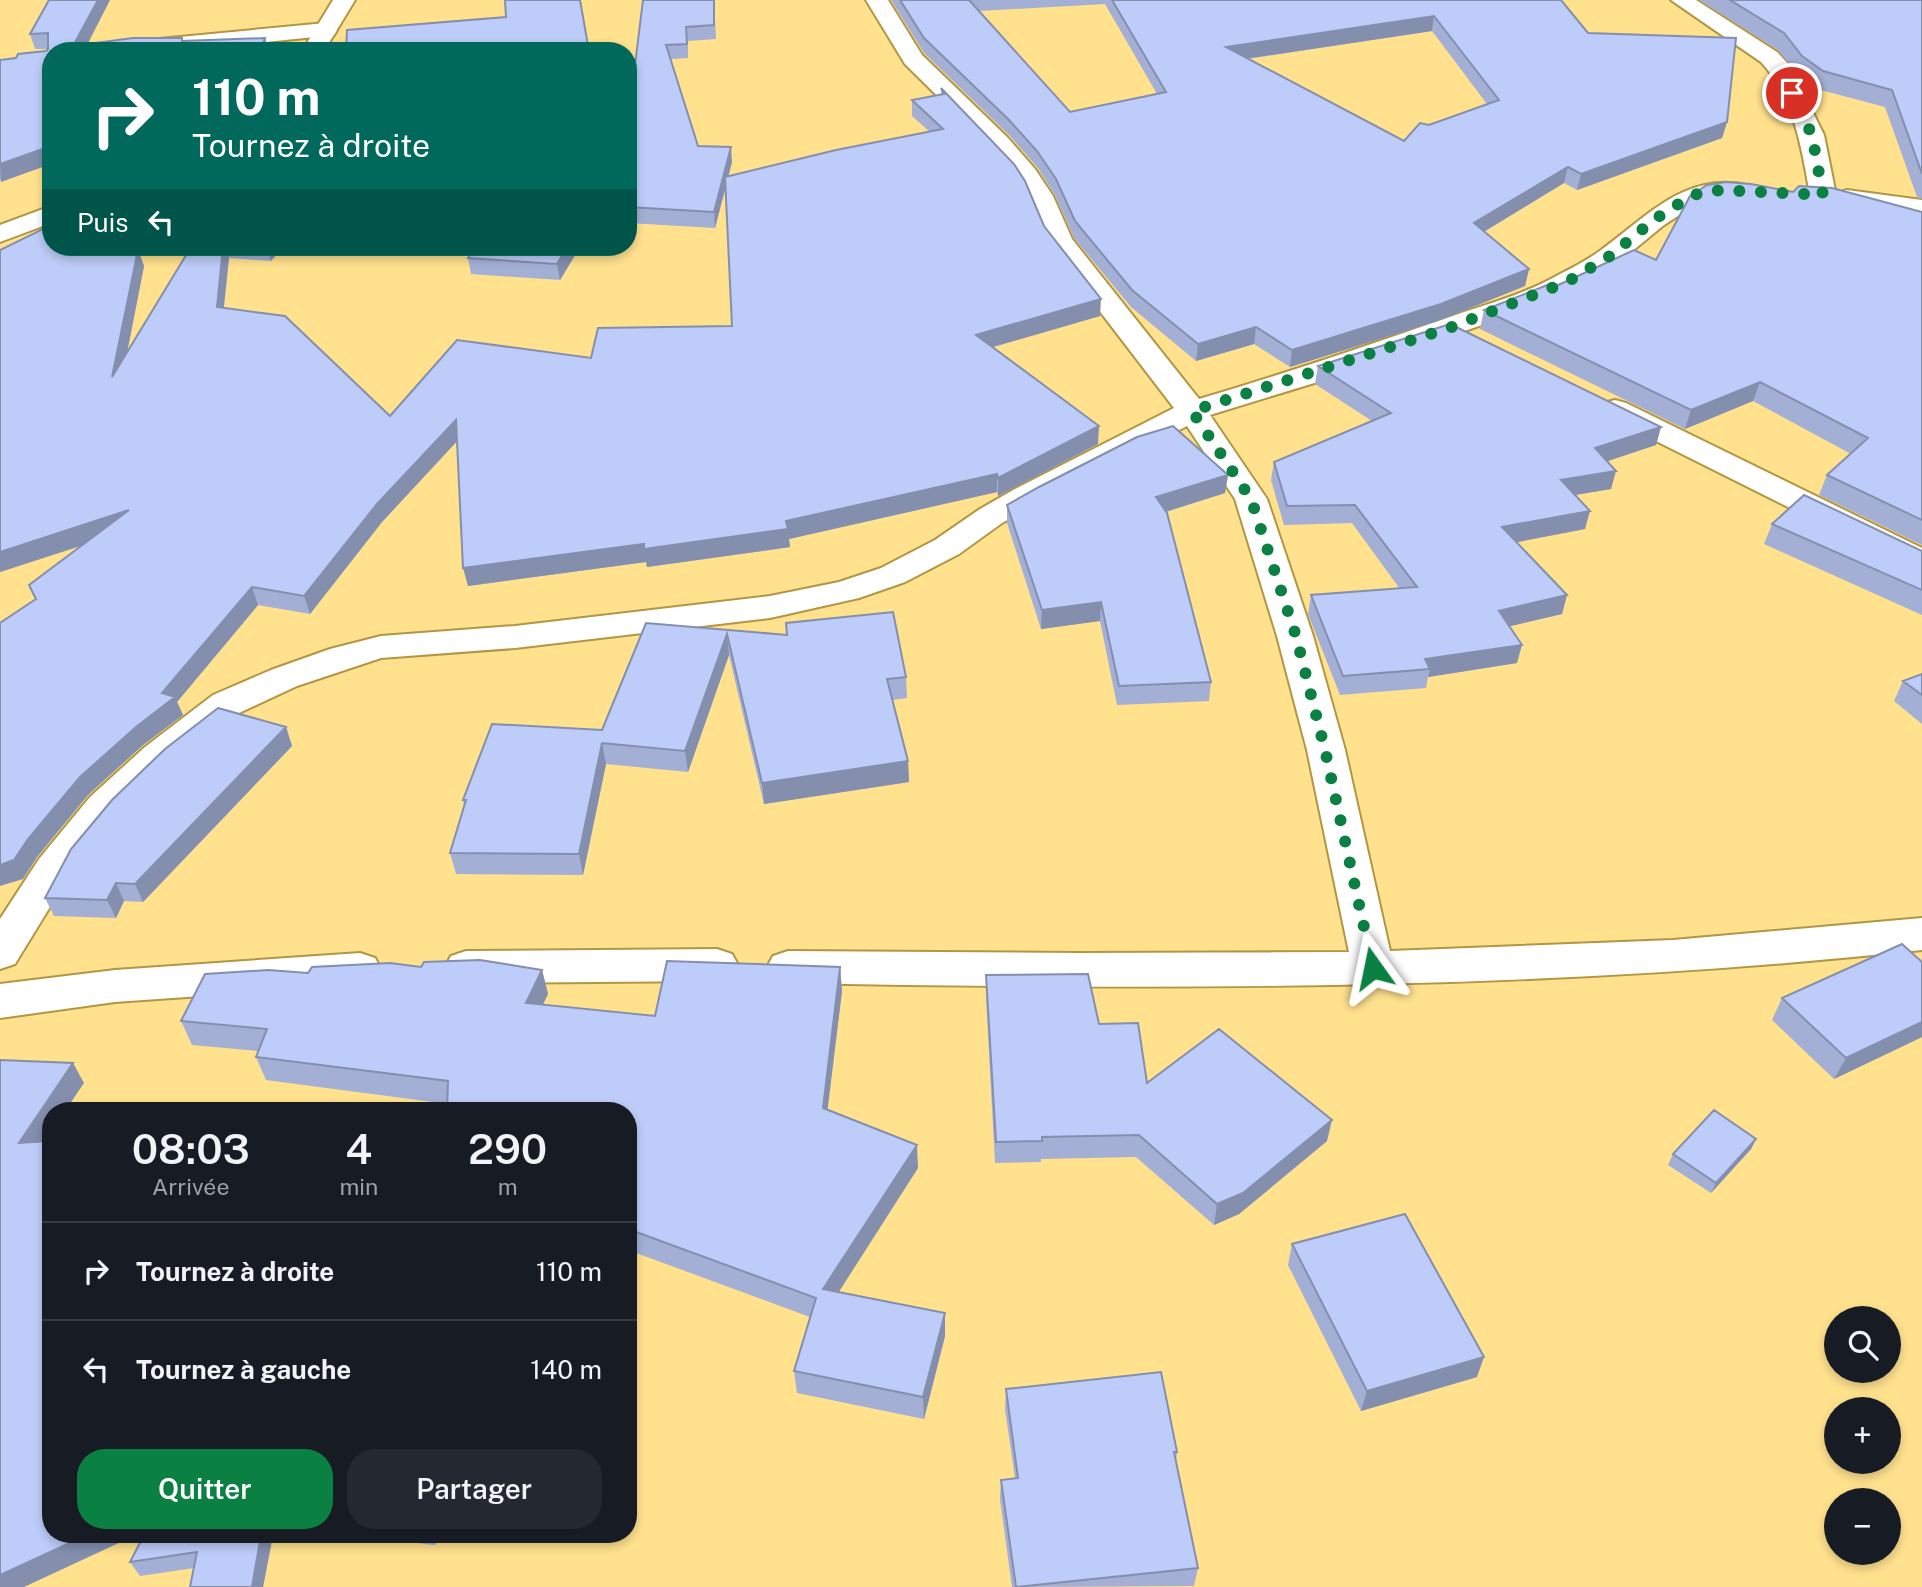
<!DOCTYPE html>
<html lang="fr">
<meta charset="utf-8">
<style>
body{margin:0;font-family:"Public Sans",sans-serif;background:#242831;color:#f1f3f6;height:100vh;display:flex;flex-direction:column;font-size:26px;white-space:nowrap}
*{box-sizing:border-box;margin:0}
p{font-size:23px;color:#9ea1a6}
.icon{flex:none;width:38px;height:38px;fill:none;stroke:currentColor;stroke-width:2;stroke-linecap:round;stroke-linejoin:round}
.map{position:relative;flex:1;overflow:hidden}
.side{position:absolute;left:42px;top:1102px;width:595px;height:441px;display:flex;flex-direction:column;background:#171b24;border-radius:28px;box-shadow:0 4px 10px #0003}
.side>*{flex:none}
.top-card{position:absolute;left:42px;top:42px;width:595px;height:214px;border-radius:28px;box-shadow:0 4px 10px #0003;background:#00695c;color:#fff;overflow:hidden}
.buttons{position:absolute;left:1824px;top:1306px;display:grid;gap:14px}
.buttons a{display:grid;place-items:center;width:77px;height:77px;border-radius:50%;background:#171b24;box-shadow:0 4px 10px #0003;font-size:35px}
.pin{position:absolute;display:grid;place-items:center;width:60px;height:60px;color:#fff;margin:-30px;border:4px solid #fff;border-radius:50%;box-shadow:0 2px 7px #0007}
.me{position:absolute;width:77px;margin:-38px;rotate:348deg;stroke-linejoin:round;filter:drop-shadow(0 0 5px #0008)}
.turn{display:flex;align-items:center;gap:24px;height:147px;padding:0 35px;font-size:32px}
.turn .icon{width:91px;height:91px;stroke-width:2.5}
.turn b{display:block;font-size:49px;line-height:60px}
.then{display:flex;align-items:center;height:66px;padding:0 35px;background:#0003;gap:14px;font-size:26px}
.eta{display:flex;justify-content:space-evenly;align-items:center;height:119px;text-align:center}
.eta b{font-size:42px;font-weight:600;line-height:49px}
.cta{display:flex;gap:14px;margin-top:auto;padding:14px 35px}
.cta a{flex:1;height:80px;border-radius:28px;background:#0b8043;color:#fff;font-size:28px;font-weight:600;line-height:80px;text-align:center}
.cta a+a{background:#242831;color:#f1f3f6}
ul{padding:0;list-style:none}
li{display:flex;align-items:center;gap:21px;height:98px;padding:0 35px;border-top:2px solid #363941}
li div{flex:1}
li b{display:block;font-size:26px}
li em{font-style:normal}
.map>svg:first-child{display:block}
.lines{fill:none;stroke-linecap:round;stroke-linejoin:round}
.street-casing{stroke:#b29643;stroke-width:4}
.highway-casing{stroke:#b29643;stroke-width:4}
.street{fill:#fff;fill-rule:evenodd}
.highway{fill:#fff;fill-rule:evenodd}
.wall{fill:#a3afd5;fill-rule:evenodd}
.shaded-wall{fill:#848fae}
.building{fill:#bdccf8;stroke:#848fae;stroke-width:2;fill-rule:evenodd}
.route{stroke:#0b8043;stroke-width:12;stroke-dasharray:0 21.6}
</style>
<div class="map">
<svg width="1922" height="1587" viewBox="0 0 1922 1587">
<rect width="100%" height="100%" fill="#ffe18e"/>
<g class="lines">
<defs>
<path id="street" d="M866,0H888L922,55L1007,137L1035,169L1053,196L1072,239L1199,399C1280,375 1361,348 1441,320C1480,306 1524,295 1560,274C1574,267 1589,259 1601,250C1648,216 1686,170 1751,186L1755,191L1751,196L1701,201L1664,225L1619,262L1577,288L1513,314L1334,377L1210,415L1267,499L1313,636L1345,750L1390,951L1673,940L1922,918V950C1545,991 1166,990 788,983L773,978L767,967L773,956L788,951L1080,953L1349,952L1307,750L1277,636L1235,499L1187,426L1037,503L1002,523L959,554L905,582L859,598L770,618L515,648L381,658L297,686L239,713L171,765L118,817L67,879L15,964L0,969V919L39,859L90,797L145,747L213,695L271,670L330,649L381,636L515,626L770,596L839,582L881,568L935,540L980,509L1015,489L1174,408L1046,241L1027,196L1016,178L989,147L905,64Z
M1671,0H1696L1777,52L1790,66L1824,135L1836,195L1832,200L1823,203L1814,200L1810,195C1802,149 1794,98 1761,62Z
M326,23L334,25L337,30L334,35L179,51H95L98,46L106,44Z
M1847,190L1922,200V216L1838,203L1834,198L1838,193Z
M1615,400L1626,403L1922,548V571L1910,568L1604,415L1600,409L1604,403Z
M717,949L732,954L738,965L732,976L717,981L466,983L451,978L445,967L451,956L466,951Z
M360,953L375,958L381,969L375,980L360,985L115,1002L0,1018V984L115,970Z"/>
<path id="highway" d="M333,0H355L324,51H302Z
M51,206V223L0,242V225Z"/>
</defs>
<use href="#street" class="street-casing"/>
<use href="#highway" class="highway-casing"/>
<use href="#street" class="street"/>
<use href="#highway" class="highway"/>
</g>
<path class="wall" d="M110,0L87,44L51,51L0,182V60L16,58L46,51L48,49H35L30,34Z
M643,0H714L716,39L688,41V58L671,59L698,146L732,162L728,177L930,132L912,116V100L941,94V88L1044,226L1100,316L992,347L1098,444L998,496L997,492L789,539L790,547L647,567L646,562L468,586L457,441L382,522L310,614L258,605L177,702L183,715L143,745L88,795L37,857L23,879L36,600L29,585L81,546L0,572V250H138L144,266L127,352L191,247H283L271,261L229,258L224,307L390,416L591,358L732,326L726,186L715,228L628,223V122Z
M891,0H1561L1588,33L1727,122L1722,138L1577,190L1564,183L1484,232L1529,269L1525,286L1438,321L1290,367L1254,344L1196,361L1131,307L1074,238L1055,195L1037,167L1009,135L924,53ZM1105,4L1157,94L1070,112L979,11ZM1432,31L1487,104L1404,141L1247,59Z
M1699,0H1922V199L1917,197L1885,107L1817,89L1796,73L1778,50Z
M1793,192L1922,212V545L1819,495L1827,475L1851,454L1753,401L1685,429L1480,329L1484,310L1554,287L1656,260Z
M475,247H580L560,280L471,274L468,258Z
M1318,366L1661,427L1656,445L1607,461L1611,489L1575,495L1585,529L1516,542L1567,595L1562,614L1509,626L1517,663L1428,677L1426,688L1340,695L1308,614L1311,595L1400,589L1352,523L1284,525L1271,480L1274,462L1372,421L1315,384Z
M1228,475L1225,493L1166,512L1211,682L1209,701L1117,705L1100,621L1041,629L1007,523V505Z
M1772,524L1922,551V615L1764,544Z
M646,623L787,635L786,623L906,677L907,698L892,700L908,761L909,782L764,804L729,655L688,772L606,764L583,875L456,874L450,853L464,805L463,800L602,730Z
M1922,674V724L1894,701L1903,681Z
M286,727L292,746L143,902L124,901L116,918L54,916L45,898Z
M1922,962V1037L1834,1079L1772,1020L1782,998Z
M421,967L542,970L548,994L543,1004L655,1016L840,967L842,991L827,1110L918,1168L838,1292L945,1336L924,1419L797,1393L794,1371L810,1317L628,1250V1111L448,1104L266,1080L256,1057L258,1051L192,1045L181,1021L308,973Z
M986,975L1099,1024L1147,1083L1327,1141L1239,1214L1214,1225L1136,1157L1041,1159V1162L995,1163L986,997Z
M1756,1139L1751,1149L1711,1193L1668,1165L1673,1154Z
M1292,1244L1477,1377L1361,1411L1288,1265Z
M1006,1389L1177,1452L1176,1461L1198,1568L1194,1586L1012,1587L1000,1499L1001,1480L1015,1478L1005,1409Z
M273,1535L263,1587H190L194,1568L140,1576L130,1562Z
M342,1535H438L435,1545Z"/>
<path class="shaded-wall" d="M98,0H110L84,51L73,46Z
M1434,16L1432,31L1224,62L1226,47Z
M265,38L269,51H260Z
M1727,122L1722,138L1577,190L1581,174Z
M51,146V164L1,182L0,164Z
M731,147L732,162L715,228L714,212Z
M1568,167L1564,183L1470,240L1474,223Z
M223,247H225L229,258L222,323L217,307Z
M267,247H283L271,261Z
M567,247H580L560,280L557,264Z
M138,250L144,266L119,394L112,377Z
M1529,269L1525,286L1438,321L1290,367L1292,350Z
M1101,299L1100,316L976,352V335Z
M1256,327L1254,344L1196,361L1198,344Z
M1760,382L1753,401L1685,429L1691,410Z
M456,420L460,438L382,522L310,614L304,596L377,504Z
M1099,426L1098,444L998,496V478Z
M1661,427L1656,445L1590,467L1595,448Z
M1616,471L1611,489L1557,498L1561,480Z
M997,474V492L789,539L790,547L647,567L644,549L786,521Z
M1228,475L1225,493L1155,515L1156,497Z
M129,510L135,528L0,572V552Z
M1590,511L1585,529L1497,546L1502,527Z
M644,544L646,562L468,586L463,568Z
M252,587L258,605L177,702L183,715L143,745L88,795L37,857L23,879L0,886V865L28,839L80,777L162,693Z
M1567,595L1562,614L1494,630L1499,611Z
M1101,602L1100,621L1041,629L1042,610Z
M727,634L729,655L688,772L685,751Z
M1522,645L1517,663L1428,677L1430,669L1425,659Z
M286,727L292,746L143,902L135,884Z
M602,743L606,764L583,875L579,854Z
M908,761L909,782L764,804L762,783Z
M116,883L124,901L116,918L107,900Z
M840,967L842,991L825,1131L823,1108Z
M542,970L548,994L532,1027L526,1003Z
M1922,1022V1037L1834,1079L1846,1058Z
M73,1063L84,1083L65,1111H51V1132L31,1162L19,1143Z
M1332,1120L1327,1141L1239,1214L1214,1225L1217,1204Z
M1756,1139L1751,1149L1711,1193L1716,1183Z
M917,1145L918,1168L826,1312L823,1289Z
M945,1313V1336L924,1419L923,1397Z
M1484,1357L1477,1377L1361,1411L1367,1391Z
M87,1535H136L24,1587H0V1575Z
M261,1535H273L263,1587H252Z
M431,1535H438L435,1545Z"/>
<path class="building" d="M49,0H98L73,46L133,38H182V41L265,38L260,51H51V146L0,164V60L16,58L18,54L46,51L48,49V33L30,34Z
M505,0H580L589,51H346L347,30L506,17Z
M643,0H714V25L686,27L687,44L666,45L698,146L731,147L714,212L628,207V122Z
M900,0H969L1070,112L1166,92L1112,0H1561L1588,33L1736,38L1727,122L1581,174L1568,167L1474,223L1529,269L1441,304L1292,350L1256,327L1198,344L1132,290L1075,221L1056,179L1037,151L1009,120L924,38ZM1434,16L1499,100L1429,125L1420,123L1404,141L1226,47Z
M1730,0H1922V174L1892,90L1823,71L1802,56L1784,33Z
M941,88L1014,164L1025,181L1044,226L1101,299L976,335L1099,426L998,478L997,474L786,521L788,529L644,549V544L463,568L456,420L377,504L304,596L252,587L162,693L175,697L136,727L80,777L28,839L14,860L0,865V623L36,599L29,585L129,510L0,552V250L51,225V247H130L138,250L112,377L191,247H223L217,307L285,316L390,416L457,340L591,358L598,328L732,326L725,177L836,150L943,129L912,100L944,94Z
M1726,182L1751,184L1793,192L1799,186L1832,188L1922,212V520L1827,475L1868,438L1760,382L1691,410L1484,310L1550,284L1554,287L1634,250L1656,260L1690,196L1707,185Z
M475,247H567L557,264L468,258Z
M1450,324L1661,427L1595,448L1616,471L1561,480L1590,511L1502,527L1567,595L1499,611L1522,645L1425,659L1430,669L1343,676L1311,595L1417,587L1355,505L1287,506L1274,462L1391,413L1318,366Z
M1173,426L1228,475L1156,497L1167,513L1211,682L1119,686L1101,602L1042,610L1007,505L1039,487L1137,437Z
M1804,495L1922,551V590L1772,524Z
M893,612L906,677L887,679L908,761L762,783L727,634L685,751L602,743L579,854L450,853L466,800H463L492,724L602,730L646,623L787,635L786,623Z
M1922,674V695L1903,681Z
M218,708L286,727L135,884L116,883L107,900L45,898L71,849L112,800L165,749Z
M1902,944L1922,962V1022L1846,1058L1782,998Z
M480,960L542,970L526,1003L655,1016L667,961L840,967L823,1108L917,1145L823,1289L945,1313L923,1397L794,1371L816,1298L628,1229V1111H447L448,1081L256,1057L267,1029L181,1021L205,974L268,970L308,973L312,967L390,963L421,967L424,962Z
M1088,974L1099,1024L1138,1023L1147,1083L1219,1029L1332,1120L1243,1193L1217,1204L1139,1135L1042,1137V1141L996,1142L986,975Z
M0,1060L73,1063L19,1143L51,1141V1535H87L0,1575Z
M1714,1110L1756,1139L1716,1183L1673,1154Z
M1405,1214L1484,1357L1367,1391L1292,1244Z
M1161,1372L1177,1452H1174L1198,1568L1016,1587L1001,1480L1018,1478L1006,1389Z
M144,1535H261L252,1587H190L197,1552L130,1562Z"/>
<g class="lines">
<path class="route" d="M1373,968L1325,750L1296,636L1251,499L1192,411L1449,328L1567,282L1610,256L1655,219L1693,195L1720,190L1823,195L1812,135L1792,93"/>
</g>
</svg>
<div class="buttons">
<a><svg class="icon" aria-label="search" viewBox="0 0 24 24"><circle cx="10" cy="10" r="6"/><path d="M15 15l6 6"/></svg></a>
<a>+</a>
<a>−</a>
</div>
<div class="pin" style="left:1792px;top:93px;background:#d93025"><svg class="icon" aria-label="arrive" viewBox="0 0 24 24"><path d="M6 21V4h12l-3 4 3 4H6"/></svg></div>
<svg class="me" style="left:1373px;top:968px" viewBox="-20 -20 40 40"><path d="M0-17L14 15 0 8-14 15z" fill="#0b8043" stroke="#fff" stroke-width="4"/></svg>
<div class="top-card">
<div class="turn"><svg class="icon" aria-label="right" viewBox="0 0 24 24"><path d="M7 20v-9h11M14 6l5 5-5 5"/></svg><div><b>110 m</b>Tournez à droite</div></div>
<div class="then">Puis<svg class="icon" aria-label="left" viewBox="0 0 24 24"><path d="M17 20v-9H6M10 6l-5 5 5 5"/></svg></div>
</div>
<section class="side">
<div class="eta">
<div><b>08:03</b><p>Arrivée</p></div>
<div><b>4</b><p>min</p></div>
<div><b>290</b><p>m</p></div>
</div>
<ul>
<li><svg class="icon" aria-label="right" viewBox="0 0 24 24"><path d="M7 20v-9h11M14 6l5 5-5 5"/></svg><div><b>Tournez à droite</b></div><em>110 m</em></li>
<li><svg class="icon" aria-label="left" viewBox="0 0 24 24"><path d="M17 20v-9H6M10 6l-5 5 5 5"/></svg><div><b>Tournez à gauche</b></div><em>140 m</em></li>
</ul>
<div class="cta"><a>Quitter</a><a>Partager</a></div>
</section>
</div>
